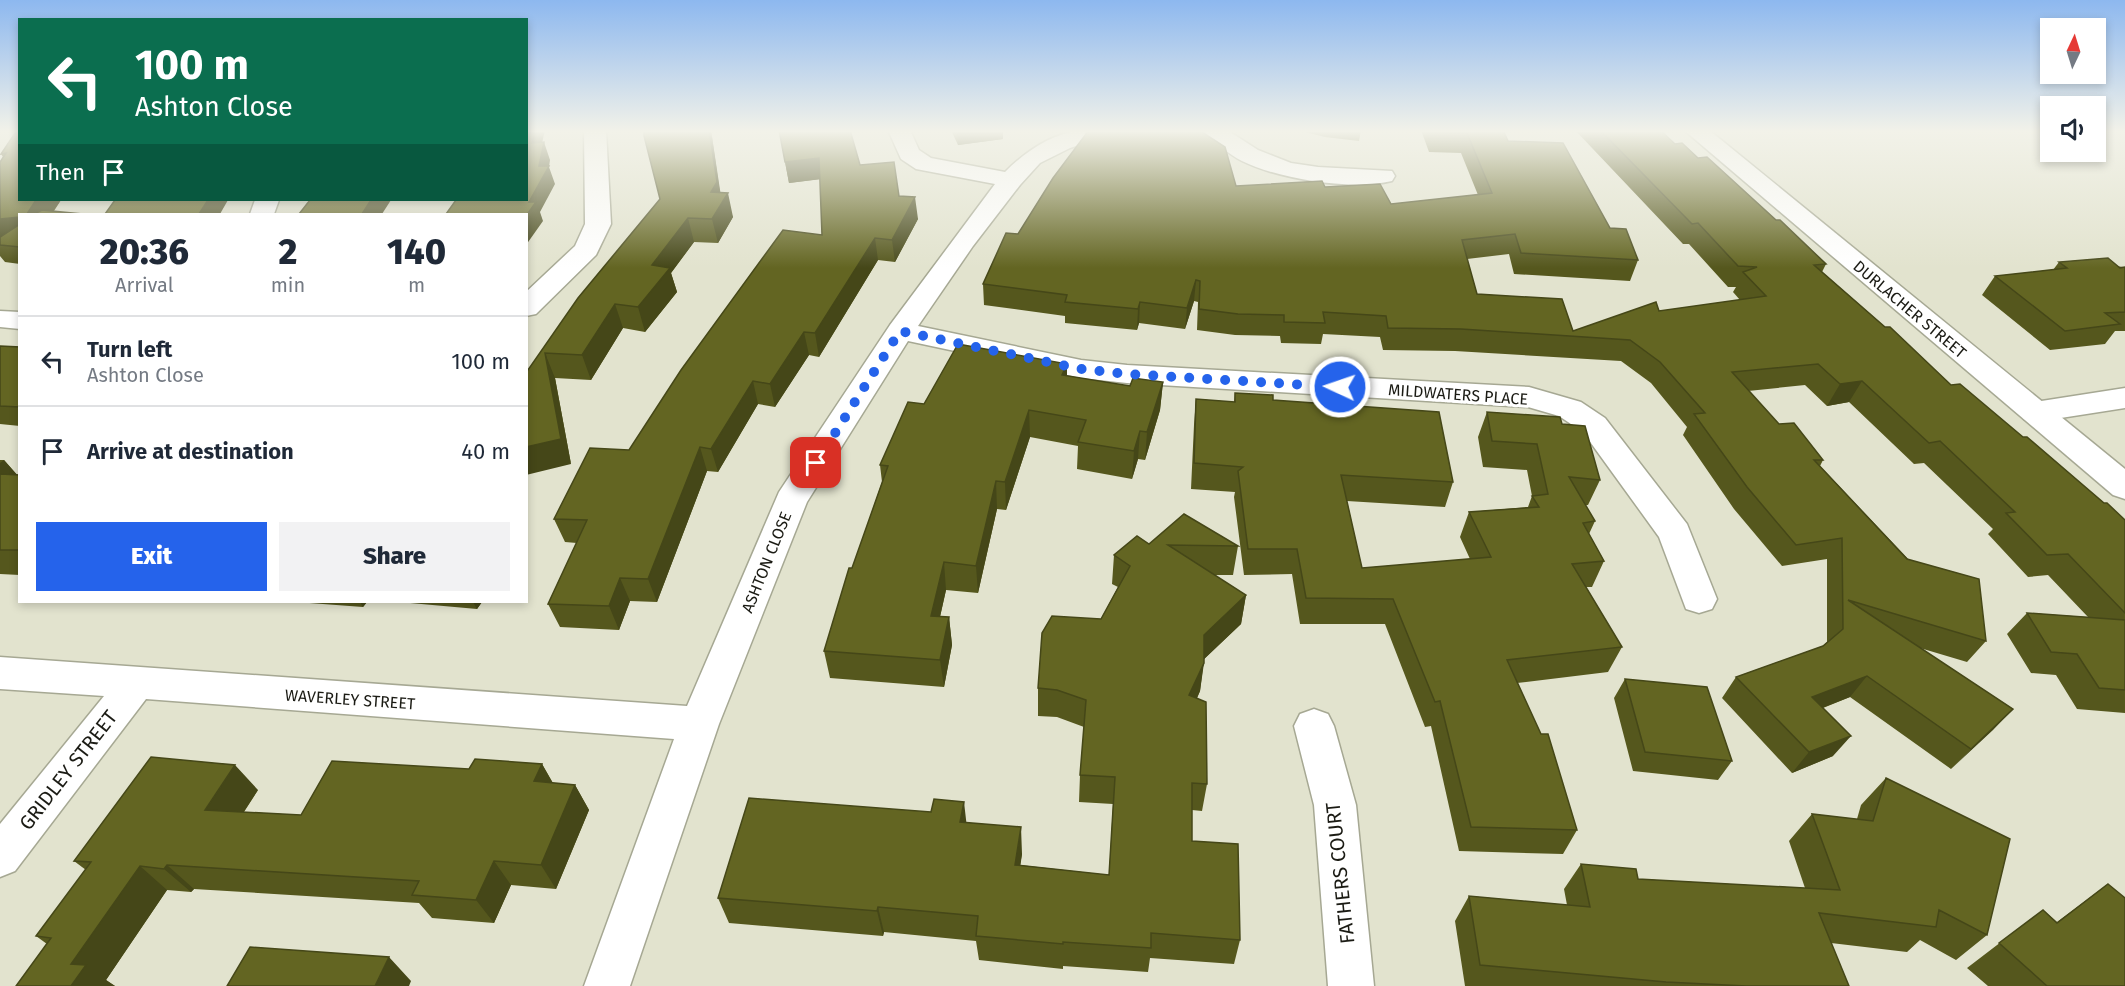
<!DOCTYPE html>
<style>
body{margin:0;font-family:"Fira Sans",sans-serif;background:#f2f2f3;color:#1f2937;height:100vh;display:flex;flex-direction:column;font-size:22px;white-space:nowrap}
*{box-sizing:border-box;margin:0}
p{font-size:20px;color:#747a83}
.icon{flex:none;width:33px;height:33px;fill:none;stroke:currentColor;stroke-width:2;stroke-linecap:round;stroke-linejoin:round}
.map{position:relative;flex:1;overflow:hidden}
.sheet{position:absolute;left:18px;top:213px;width:510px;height:390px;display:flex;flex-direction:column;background:#fff;border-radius:0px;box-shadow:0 3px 9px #0003}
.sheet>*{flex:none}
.hud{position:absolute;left:18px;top:18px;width:510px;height:183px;border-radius:0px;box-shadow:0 3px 9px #0003;background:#0b6e4f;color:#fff;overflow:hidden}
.needle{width:39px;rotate:4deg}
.tools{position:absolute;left:2040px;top:18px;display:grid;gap:12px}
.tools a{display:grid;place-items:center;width:66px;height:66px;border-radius:0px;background:#fff;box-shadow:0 3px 9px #0003;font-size:30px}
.pin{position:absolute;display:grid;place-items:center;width:51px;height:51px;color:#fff;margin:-26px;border-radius:12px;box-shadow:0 3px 9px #0006}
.me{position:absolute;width:66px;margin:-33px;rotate:273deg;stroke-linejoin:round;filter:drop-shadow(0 0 4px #0008)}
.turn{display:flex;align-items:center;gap:21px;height:126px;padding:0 18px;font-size:27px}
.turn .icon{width:78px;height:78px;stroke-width:2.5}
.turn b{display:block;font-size:42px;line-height:51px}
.then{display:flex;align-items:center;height:57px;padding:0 18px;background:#0003;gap:12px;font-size:22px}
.eta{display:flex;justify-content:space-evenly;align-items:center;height:102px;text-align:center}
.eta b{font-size:36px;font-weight:800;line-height:42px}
.primary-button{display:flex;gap:12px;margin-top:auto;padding:12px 18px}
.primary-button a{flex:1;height:69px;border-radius:0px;background:#2563eb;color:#fff;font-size:24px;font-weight:800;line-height:69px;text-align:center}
.primary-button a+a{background:#f2f2f3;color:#1f2937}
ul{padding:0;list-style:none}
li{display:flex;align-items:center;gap:18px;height:90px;padding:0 18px;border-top:2px solid #e0e1e3}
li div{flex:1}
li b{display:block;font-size:22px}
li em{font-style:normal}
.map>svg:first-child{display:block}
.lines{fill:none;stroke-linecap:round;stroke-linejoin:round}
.street-casing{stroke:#a6a893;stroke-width:3}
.secondary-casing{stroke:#a6a893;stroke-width:3}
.street{fill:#fff;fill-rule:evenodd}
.secondary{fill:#fff;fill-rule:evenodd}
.wall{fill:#55571d}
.shaded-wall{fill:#454718}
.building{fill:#636522;stroke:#454718;stroke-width:1.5}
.route{stroke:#2563eb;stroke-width:10;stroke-dasharray:0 18}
.labels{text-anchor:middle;stroke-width:6;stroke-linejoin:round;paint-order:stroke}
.street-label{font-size:16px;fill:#1b1b14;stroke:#fff}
.near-street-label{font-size:20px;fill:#1b1b14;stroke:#fff}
</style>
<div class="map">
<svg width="2125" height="986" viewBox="0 0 2125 986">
<rect width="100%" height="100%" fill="#e2e3ce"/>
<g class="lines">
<defs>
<path id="street" d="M584,130H606L611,224L596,255L536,314L526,316V292L575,246L585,224Z
M888,130H910L919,150L931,158L1005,172C1025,152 1051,134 1080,130C1090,129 1102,130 1113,130L1110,135L1070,148L1040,163L1020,185L973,246L918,326L1081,360L1127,365L1529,387L1581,402L1605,418L1687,524L1717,599L1712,609L1699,613L1686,609L1659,537L1583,432L1559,416L1528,407L1127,383L1081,378L908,341L807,502L719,724L630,986H584L674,739L146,699L15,871L0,877V824L104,696L0,689V657L687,706L779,492L890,325L995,184L916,169L901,159Z
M1201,130H1227L1258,150L1291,163L1318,167L1392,171L1395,176L1392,181C1351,191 1279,179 1242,161C1228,154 1217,143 1204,135Z
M255,200H279L274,214H250Z
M0,311L20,312V329L0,327Z
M2125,388V408L2035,422L2024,419L2020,412L2024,405L2035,402Z
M1314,709L1328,714L1334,726L1356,805L1374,986H1328L1314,805L1294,726L1300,714Z"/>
<path id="secondary" d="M1684,130H1709L2125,469V499L2113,495Z"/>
</defs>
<use href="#street" class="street-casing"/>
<use href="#secondary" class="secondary-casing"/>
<use href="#street" class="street"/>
<use href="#secondary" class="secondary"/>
</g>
<path class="wall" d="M17,130L20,200H61L54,211L20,214V264L5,262L0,256V162L3,157L1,154Z
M644,130H711L720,193L733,217L718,243L694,242L671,273L677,292L645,332L623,328L591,380L555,378L571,464L528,370L660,199Z
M779,130L860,165L899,196L918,219L895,262L878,260L819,357L809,355L775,407L758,404L718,472L707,471L657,602L630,601L619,630L560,627L548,604L577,543L565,542L554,519L629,450L822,235L820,179L789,183Z
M951,130H1003V139L958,145Z
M1297,130H1361L1359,141L1325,137Z
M1421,130H1503L1508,141L1610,228L1638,260L1630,281L1514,274L1509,254L1467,259L1477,294L1573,331L1659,311L1740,300L1733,292L1736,287H1728L1689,244H1683L1575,130H1660L1675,144L1698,158L1776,220L1826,264L1822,272L1951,385L2023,437L2125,520V713L2077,709L2056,675L2031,673L2007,634L2027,613L2088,617L2048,575L2028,577L1988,534L1993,529L1924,463L1914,464L1849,402L1827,406L1805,385L1748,391L1779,424L1823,460L1820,466L1986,641L1967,662L1920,648L2013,709L1951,769L1850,697L1823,708L1833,756L1792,773L1722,698L1736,677L1823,646L1827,642V559L1782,566L1734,509L1683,435L1687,427L1651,383L1621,361L1455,351L1383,350L1380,337L1323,334L1321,344L1281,343L1280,336L1235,335L1197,330L1198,302L1194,301L1185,329L1139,323L1137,330L1065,323V316L984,305L983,284L1018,234L1236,186L1325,187L1391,204L1478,195L1461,153L1429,152Z
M2059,262L2125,267V331H2115L2105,344L2050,350L1982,295L1995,276L2053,270Z
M0,346L20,347V426L0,424Z
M1067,376L1130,386L1163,382L1160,410L1145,460L1138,459L1132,479L1077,469L1078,446L1030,437L1006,510L997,509L978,593L946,590L940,617H949L952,645L944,687L830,678L824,651L882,482L880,465L924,404Z
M1235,393L1273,400L1453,482L1445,507L1347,501L1362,568L1470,559L1460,537L1469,512L1528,507L1532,496L1527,470L1483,467L1478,437L1487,412L1562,424L1600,480L1588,505H1585L1595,521L1589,534L1604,561L1592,587H1586L1622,647L1608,672L1517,683L1577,830L1563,854L1459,851L1431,726L1425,727L1385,624H1300L1292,574L1244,575L1234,497L1235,492L1191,489L1194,425L1196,399L1234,402Z
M0,460H4L17,475H20V575L0,574Z
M1149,544L1238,546L1233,575H1213L1246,595L1241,624L1204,659L1200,691L1197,698L1207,784L1202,811L1192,810V841L1240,940L1234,964L1150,958L1148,972L1063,966V969L979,960L976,941L884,932L883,936L729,923L718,898L966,822L1022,854L1020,865L1109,875L1113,804L1079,802L1080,775L1084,727L1057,717L1038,716V688L1101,619L1118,587L1112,584L1114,555Z
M296,602H367L363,607Z
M399,602H482L477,609Z
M1625,679L1732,761L1718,780L1633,771L1614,698Z
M542,764L553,783L575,785L589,810L556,889L511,885L494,923L432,918L419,903L194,889L191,892L167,890L106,980L115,986H16L47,944L36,936L86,870L74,861L258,790L244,812L301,815L469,769Z
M1886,778L1987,935L1956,960L1920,940L1907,952L1831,943L1849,986H1465L1455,921L1469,896L1567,905L1564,889L1581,864L1638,879L1805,888L1789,841L1812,814L1857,819L1861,805Z
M2108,884L2125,986H1988L1967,968L2043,910L2057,922Z"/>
<path class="shaded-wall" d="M535,130H545L538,161L532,143Z
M709,130H711L722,203L728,193L733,217L718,243L712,219Z
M957,130H1003V139L958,145Z
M544,142L550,160L549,167L555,184L540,212L543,221L526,245V216L529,202L539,166Z
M819,158L822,179L789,183L785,162Z
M915,197L918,219L895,262L892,240Z
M36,200H61L51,214H27Z
M208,200H228L220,214H199Z
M371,200H391L382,214H362Z
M20,217V237L0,239V219Z
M688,218L694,242L671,273L677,292L645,332L638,307L652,265Z
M875,238L878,260L819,357L815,333Z
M1196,280L1194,301L1185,329L1187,308Z
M1140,302L1139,323L1137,330L1138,309Z
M615,304L623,328L591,380L582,355Z
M804,332L809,355L775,407L770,384Z
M545,353L555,378L571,464L526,475V447Z
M1067,364V391L1062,375Z
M753,381L758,404L718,472L711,449Z
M1862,381L1849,402L1827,406L1840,384Z
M1163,382L1160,410L1145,460L1147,432Z
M1029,410L1030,437L1006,510L1005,482Z
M1140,431L1138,459L1132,479L1134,451Z
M700,447L707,471L657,602L648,579Z
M4,460L20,478L0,486V463Z
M996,481L997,509L978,593L976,566Z
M944,562L946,590L934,643L931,616Z
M620,578L630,601L619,630L609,606Z
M1246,595L1241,624L1200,663L1204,635Z
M360,602H367L363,607Z
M473,602H482L477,609Z
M949,617L952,645L944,687L940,660Z
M1204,663L1200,691L1186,723L1189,695Z
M1867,676L1850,697L1796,718L1812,697Z
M2013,709L1993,730L1951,769L1971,749Z
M1851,736L1833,756L1792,773L1809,752Z
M542,764L556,789L534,781Z
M235,765L258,790L229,834L205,810Z
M575,785L589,810L556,889L541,865Z
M964,802L967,828L960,822Z
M1021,827L1022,854L1017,890L1015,865Z
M494,861L511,885L494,923L476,900Z
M167,865L194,889L191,892L164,869Z
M140,866L167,890L106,980L115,986H71V964Z
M878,907L884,932L883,936L877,911Z
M389,957L411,981L409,986H375Z"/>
<path class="building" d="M17,130H20V200H36L27,214H20V217L0,219V162L6,153L1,154Z
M526,130H535L532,143L544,142L539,166H549L529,202H536L526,216V214H446L456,200H526Z
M644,130H709L717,182L711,192L728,193L712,219L688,218L652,265L670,268L638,307L615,304L582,355L545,353L561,439L526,447V371L528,370L578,298L660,199L644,136Z
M779,130H850L860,165L894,162L899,196L915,197L892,240L875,238L815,333L804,332L770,384L753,381L711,449L700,447L648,579L620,578L609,606L548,604L587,520L554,519L590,448L629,450L681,370L783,230L822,235L819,158L785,162Z
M1089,130H1199L1225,147L1236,186L1322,181L1325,187L1380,184L1391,204L1492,193L1467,133L1434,132L1433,130H1503L1508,141L1563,143L1610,228L1626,229L1638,260L1521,253L1515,234L1462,240L1477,294L1562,299L1573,331L1656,302L1659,311L1766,296L1743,272L1757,267L1738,266L1698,223L1692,224L1600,130H1660L1675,144L1682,143L1698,158L1707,157L1776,220H1780L1826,264L1814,265L1885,327H1890L1951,385L1960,384L2023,437H2027L2104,503H2107L2125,520V613L2068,554L2047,555L2006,513L2015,512L1940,441L1929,443L1862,381L1840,384L1818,364L1732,372L1779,424L1794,423L1823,460H1814L1907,559L1979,579L1986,641L1848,600L2013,709L1971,749L1867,676L1812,697L1851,736L1809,752L1736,677L1823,646L1843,629L1842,538L1796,545L1747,487L1694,414L1705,413L1660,362L1630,340L1461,329L1388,328L1386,316L1323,312L1325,323L1284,322V315L1238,314L1199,309L1200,281L1196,280L1187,308L1140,302L1138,309L1065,302L1067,295L983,284L1006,233L1018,234L1053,178Z
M115,200H208L199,214H105Z
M310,200H371L362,214H299Z
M42,210L83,214H34Z
M20,224V247L0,245V237Z
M2108,258L2120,268L2125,267V312L2105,313L2120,324L2065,331L1995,276L2067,268L2059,262Z
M958,344L1067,364L1062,375L1130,386L1133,378L1163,382L1147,432L1140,431L1134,451L1078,442L1086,420L1029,410L1005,482L996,481L976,566L944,562L931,616L949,617L940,660L824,651L849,568H852L888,466L880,465L908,402L924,404Z
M0,346L20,347V407L0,406Z
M1235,393L1273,395V400L1439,412L1453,482L1341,475L1362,568L1491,557L1469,512L1539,507L1532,496L1548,494L1537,444L1492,441L1487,412L1560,417L1562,424L1585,426L1600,480L1569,477L1595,521L1583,523L1604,561L1572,564L1622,647L1507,660L1541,734H1548L1577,830L1471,827L1440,701L1435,702L1393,599L1306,598L1297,549H1248L1238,471L1243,467L1194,463L1196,399L1235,402Z
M0,474L20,475V550H0Z
M1184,514L1238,546L1168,545L1246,595L1204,635V663L1189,695L1206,702L1207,784L1192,783V841L1238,844L1240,940L1151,933V948L1063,942V944L976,936L978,916L878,907L877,911L718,898L749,798L931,812L934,799L964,802L960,822L1021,827L1015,865L1109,875L1115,777L1080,775L1086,700L1057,690L1038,688L1042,633L1052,616L1101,619L1130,566L1114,555L1137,536L1149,544Z
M2027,613L2125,620V690L2099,688L2077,654L2051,652Z
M1625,679L1707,687L1732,761L1645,752Z
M151,757L235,765L205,810L301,815L332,761L469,769L475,759L542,764L534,781L575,785L541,865L494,861L476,900L412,895L419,881L167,865L164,869L140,866L71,964L86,965L71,986H16L51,938L36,936L91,862L74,861Z
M1886,778L2010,839L1987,935L1939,910L1936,927L1819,913L1849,986H1746L1666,982L1480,965L1469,896L1590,907L1581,864L1636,869L1638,879L1840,890L1812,814L1873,821Z
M2108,884L2125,898V986H2047L1999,943L2043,910L2057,923Z
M250,947L389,957L375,986H227Z"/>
<linearGradient id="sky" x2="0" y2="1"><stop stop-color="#8db8ef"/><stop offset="0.49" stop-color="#f2f2e9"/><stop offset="1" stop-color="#f2f2e9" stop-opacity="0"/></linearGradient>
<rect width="2125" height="268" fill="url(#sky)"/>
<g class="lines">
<path class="route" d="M816,463L900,331L1081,369L1127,374L1340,387"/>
</g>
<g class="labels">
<g class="street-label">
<text transform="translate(1910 309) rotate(40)" y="6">DURLACHER STREET</text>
<text transform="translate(1458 394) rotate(4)" y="6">MILDWATERS PLACE</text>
<text transform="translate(766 562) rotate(-68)" y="6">ASHTON CLOSE</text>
<text transform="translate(350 699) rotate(4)" y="6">WAVERLEY STREET</text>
</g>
<g class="near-street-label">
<text transform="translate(68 770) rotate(-52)" y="7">GRIDLEY STREET</text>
<text transform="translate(1340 873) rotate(-96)" y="7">FATHERS COURT</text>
</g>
</g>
</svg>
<div class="tools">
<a><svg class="needle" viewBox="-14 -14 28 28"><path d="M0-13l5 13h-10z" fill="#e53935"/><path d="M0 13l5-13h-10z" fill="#747a83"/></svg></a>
<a><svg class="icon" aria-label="sound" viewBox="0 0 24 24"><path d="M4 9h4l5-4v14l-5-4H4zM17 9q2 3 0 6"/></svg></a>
</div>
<div class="pin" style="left:816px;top:463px;background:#d93025"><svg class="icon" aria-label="arrive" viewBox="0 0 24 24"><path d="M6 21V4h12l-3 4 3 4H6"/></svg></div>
<svg class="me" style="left:1340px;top:387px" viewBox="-20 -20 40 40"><circle r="17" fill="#2563eb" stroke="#fff" stroke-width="3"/><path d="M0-11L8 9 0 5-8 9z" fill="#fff"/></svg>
<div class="hud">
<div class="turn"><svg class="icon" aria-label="left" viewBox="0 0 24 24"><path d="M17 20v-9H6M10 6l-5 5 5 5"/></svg><div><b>100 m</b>Ashton Close</div></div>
<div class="then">Then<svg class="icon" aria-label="arrive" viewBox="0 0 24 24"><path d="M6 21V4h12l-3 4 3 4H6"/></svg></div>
</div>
<section class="sheet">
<div class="eta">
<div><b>20:36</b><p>Arrival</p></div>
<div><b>2</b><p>min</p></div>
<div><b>140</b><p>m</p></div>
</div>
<ul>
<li><svg class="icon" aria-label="left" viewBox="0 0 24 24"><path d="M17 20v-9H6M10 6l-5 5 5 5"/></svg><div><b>Turn left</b><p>Ashton Close</p></div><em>100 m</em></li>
<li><svg class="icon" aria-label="arrive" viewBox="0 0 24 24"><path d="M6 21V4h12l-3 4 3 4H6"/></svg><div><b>Arrive at destination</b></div><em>40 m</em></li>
</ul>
<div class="primary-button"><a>Exit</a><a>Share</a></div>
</section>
</div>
